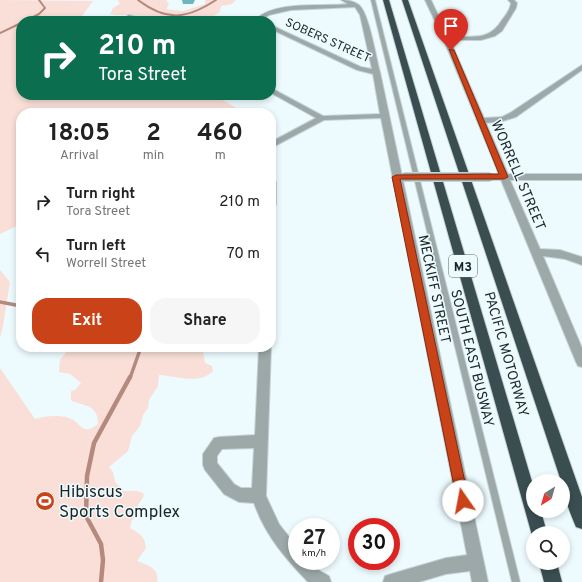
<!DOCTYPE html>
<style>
body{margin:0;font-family:Overpass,sans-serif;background:#f6f6f6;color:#222;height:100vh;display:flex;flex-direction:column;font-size:15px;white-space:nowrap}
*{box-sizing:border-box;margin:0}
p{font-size:13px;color:#767676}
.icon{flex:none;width:22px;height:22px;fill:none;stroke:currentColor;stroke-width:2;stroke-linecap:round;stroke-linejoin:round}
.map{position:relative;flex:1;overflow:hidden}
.sheet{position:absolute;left:16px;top:108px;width:260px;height:244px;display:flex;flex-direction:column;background:#fff;border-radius:16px;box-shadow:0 2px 6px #0003}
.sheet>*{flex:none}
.top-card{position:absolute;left:16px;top:16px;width:260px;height:84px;border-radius:16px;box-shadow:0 2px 6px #0003;background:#0b6e4f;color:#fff;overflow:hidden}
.needle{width:26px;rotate:217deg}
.tools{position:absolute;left:526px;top:474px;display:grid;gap:8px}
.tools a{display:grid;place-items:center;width:44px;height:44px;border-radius:50%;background:#fff;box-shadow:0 2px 6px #0003;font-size:20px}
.speed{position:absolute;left:288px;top:518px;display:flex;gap:8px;font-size:20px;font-weight:700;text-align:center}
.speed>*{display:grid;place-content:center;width:52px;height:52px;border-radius:50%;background:#fff;box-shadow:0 2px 6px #0003;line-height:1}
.speed small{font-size:10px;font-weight:400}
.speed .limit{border:6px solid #d22;background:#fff;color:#111}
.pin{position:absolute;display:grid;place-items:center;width:34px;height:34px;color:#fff;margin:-41px -17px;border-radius:50% 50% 50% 0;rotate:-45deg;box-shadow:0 0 4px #0007}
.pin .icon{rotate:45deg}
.me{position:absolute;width:44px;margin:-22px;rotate:348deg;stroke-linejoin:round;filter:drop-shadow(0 0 3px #0008)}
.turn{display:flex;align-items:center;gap:14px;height:84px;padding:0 16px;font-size:18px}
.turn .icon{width:52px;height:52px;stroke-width:2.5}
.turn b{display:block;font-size:28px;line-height:34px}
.eta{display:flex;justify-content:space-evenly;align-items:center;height:68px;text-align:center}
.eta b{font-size:24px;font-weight:700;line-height:28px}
.cta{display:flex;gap:8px;margin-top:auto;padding:8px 16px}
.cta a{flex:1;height:46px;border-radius:16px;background:#ca4217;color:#fff;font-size:16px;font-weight:700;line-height:46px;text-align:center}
.cta a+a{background:#f6f6f6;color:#222}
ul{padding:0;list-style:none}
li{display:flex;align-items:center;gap:12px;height:52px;padding:0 16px}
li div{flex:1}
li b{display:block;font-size:15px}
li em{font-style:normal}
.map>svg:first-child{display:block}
.green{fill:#f9dfd8}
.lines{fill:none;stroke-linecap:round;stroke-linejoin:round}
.stream-far2{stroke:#b58a7e;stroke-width:2}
.stream-far1{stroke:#b58a7e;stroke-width:3.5}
.stream{stroke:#b58a7e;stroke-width:4.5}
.service-casing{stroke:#c7d4d7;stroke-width:2}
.minor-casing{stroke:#c7d4d7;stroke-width:2}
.motorway-casing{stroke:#c7d4d7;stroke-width:2}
.service{fill:#9da8a9;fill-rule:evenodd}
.minor{fill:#9da8a9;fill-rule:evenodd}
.motorway{fill:#3a4e52;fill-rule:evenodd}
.minor-bridge-casing{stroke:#c7d4d7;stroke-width:10;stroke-linecap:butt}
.minor-bridge{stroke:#9da8a9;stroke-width:8}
.wall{fill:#70b4bf}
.route{fill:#ca4217;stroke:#832b0f}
.labels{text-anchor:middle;stroke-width:3;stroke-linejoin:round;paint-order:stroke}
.far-street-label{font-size:12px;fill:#1c2526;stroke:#edfbfe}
.shield{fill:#edfbfe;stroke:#5b6567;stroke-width:1}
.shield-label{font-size:13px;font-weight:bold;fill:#1c2526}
.street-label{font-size:14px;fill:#1c2526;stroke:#edfbfe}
.near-poi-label{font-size:17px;fill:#1c2526;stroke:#edfbfe;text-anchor:start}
</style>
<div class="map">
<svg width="582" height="582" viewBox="0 0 582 582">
<rect width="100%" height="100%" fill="#edfbfe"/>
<path class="green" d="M0,0L93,1L82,16L90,21H21V95H214L245,113H21V224L0,234Z
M118,0H166L169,4L166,9L183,11L205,4V0H236L232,4L221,6L220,12L212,17L214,21H198L194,19L186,21H151L135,15H117L110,14L113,8L120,4Z
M0,270L10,282L3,326L0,338Z
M70,347L196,348L203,351L205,363L212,366L213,371C200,385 176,376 159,375L158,386L149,400L148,408L143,415L140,426L132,436L128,451L109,467L113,472L115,482L124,491H137L143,493L144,496L138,505V516L132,520L130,528C140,534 145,536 146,548L137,561C147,565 160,568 157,582H0V368L35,419C45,416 55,415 66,417C81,420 81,438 98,424C98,406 87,406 72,401L71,399V391L75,390L81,383L70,374L59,372L60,360Z"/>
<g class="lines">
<path class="stream-far2" d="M138,0C167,22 187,19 216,0
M31,18L39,14L45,8L39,0
M0,33L21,23"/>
<path class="stream-far1" d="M0,302L21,306
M130,378L141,347"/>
<path class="stream" d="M101,582L103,560L101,544L86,516L87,476L94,443L130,377"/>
<defs>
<path id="service" d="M371,0H375L520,582H512Z"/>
<path id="minor" d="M341,0C347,0 354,1 359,5C369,13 376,58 380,72L488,582H472L470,571L446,574L419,582H383L385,576L391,574L446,558L467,555L381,118L324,120L271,148V142L316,118L271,93V88L323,116L380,114L373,74L357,70L271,29V25L273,26L361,67L372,69L360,15L355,7L291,10L269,15L262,20L263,21H257L256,19C277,0 321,7 348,4Z
M425,0H431L448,36C471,36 489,42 502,20C506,15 510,10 511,3L508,0H514L517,3L516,8L502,31L495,36L481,40H450L484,118L502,117L510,113L582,65V70L516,117L503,121L486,123L508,174H582V180H510L540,249L560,250L582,257V265L565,259L543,256L582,348V367L578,366L576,362L501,180H490L486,177L490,174H499L443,38Z
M129,15L148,20L149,21H138L127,18L126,17Z
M271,179L276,182V205L271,208Z
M259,347H271L266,496L279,524L297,547V561H310L320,571L329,576L331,582H308C285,558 265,535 254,503L239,502L224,494L205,470L203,465V454L214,438L219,437L255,435ZM254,448L252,488H241L234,484L217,463V456L222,449Z"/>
<path id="motorway" d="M383,0H389L533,485V511H541L547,533H533V539Z
M402,0H408L582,497V529L576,527C570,513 563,496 563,481H561Z
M539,563H557L562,582H544Z"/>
</defs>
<use href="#service" class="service-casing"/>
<use href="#minor" class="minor-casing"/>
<use href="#motorway" class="motorway-casing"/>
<use href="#service" class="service"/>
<use href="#minor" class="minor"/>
<use href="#motorway" class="motorway"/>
<defs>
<path id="minor-bridge" d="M404,177H490"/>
</defs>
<use href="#minor-bridge" class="minor-bridge-casing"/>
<use href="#minor-bridge" class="minor-bridge"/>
</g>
<path class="wall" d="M182,0H195L193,4H183Z"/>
<path class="route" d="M449,49L454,50L508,177L504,179H400L469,501L468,505L463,507L459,505L457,501L392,177L396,175L499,174Z"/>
<defs>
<symbol id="stadium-disc" viewBox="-11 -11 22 22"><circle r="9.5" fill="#ca4217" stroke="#edfbfe"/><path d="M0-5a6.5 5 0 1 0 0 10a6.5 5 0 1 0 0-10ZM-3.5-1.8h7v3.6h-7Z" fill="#fff"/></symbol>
</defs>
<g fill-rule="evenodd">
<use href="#stadium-disc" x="34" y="490" width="22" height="22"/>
</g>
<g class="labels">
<g class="far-street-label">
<text transform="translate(328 40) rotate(24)" y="4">SOBERS STREET</text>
</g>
<rect class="shield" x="449" y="255" width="28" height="22" rx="3"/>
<g class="shield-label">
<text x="463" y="271">M3</text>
</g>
<g class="street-label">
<text transform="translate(519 175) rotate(67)" y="5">WORRELL STREET</text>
<text transform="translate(435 289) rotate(78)" y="5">MECKIFF STREET</text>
<text transform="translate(507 354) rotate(74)" y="5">PACIFIC MOTORWAY</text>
<text transform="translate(473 358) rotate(76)" y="5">SOUTH EAST BUSWAY</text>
</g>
<g class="near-poi-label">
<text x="59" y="497">Hibiscus<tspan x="59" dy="20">Sports Complex</tspan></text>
</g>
</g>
</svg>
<div class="tools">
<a><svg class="needle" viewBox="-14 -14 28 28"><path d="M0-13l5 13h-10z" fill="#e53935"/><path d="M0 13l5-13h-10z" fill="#767676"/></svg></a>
<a><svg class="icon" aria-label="search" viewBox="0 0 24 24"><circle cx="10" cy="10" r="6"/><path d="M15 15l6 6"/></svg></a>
</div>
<div class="speed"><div>27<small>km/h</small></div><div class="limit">30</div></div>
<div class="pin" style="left:451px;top:50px;background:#d93025"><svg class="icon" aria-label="arrive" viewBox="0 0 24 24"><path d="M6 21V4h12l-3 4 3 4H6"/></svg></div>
<svg class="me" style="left:463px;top:501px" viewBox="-20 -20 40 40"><circle r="19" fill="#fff"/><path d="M0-13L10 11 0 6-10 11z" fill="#ca4217"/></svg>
<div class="top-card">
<div class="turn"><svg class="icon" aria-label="right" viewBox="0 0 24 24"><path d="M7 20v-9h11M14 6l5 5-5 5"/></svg><div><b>210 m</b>Tora Street</div></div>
</div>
<section class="sheet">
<div class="eta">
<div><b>18:05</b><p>Arrival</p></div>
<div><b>2</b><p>min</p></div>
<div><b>460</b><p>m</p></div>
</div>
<ul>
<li><svg class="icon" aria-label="right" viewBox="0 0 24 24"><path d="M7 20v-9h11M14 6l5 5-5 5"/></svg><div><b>Turn right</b><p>Tora Street</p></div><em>210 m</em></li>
<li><svg class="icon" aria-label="left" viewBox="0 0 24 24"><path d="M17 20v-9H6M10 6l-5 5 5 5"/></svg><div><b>Turn left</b><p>Worrell Street</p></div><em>70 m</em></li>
</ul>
<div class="cta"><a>Exit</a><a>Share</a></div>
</section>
</div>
